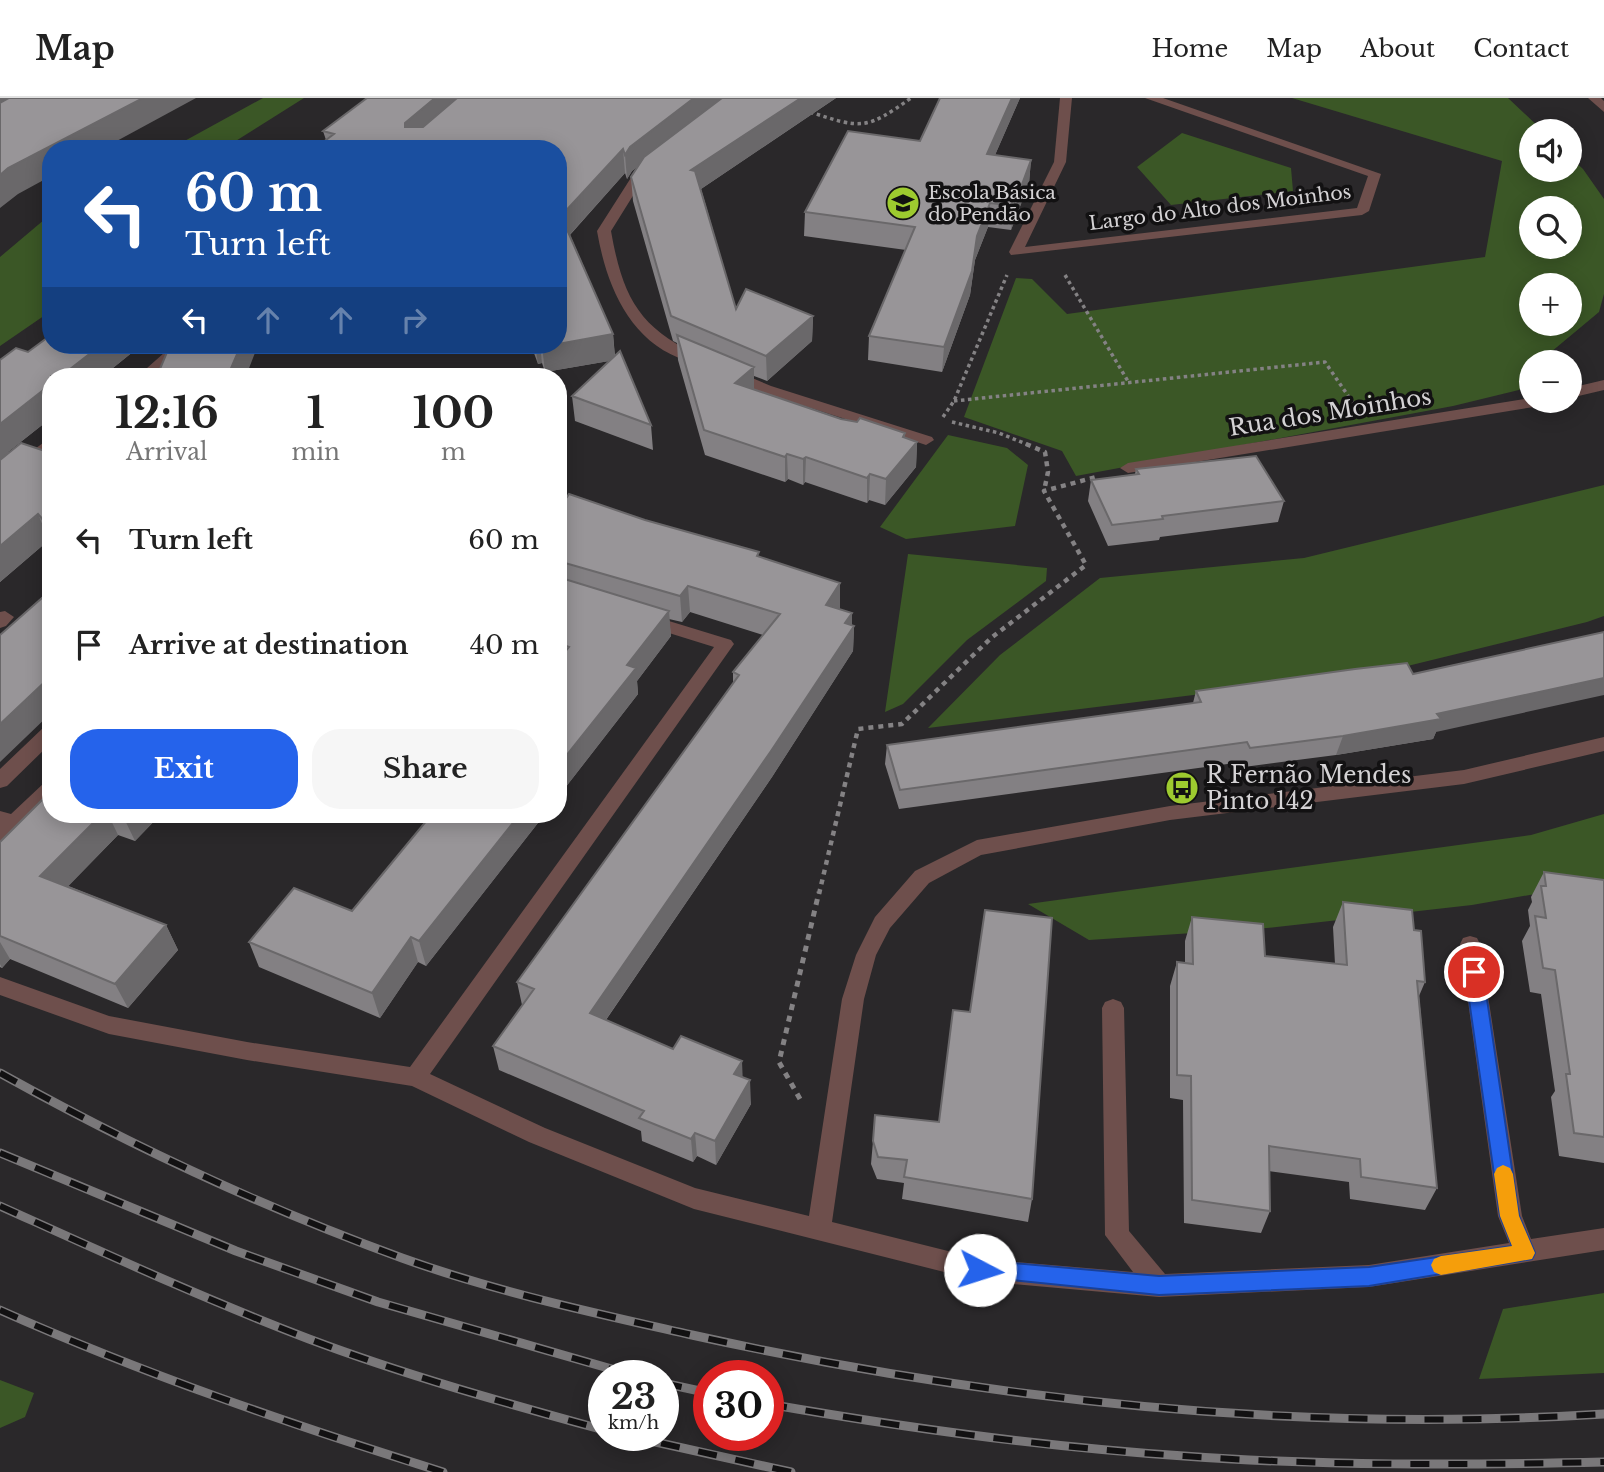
<!DOCTYPE html>
<meta charset="utf-8">
<style>
body{margin:0;font-family:"Libre Baskerville",serif;background:#f6f6f6;color:#222;height:100vh;display:flex;flex-direction:column;font-size:26px;white-space:nowrap}
*{box-sizing:border-box;margin:0}
p{font-size:23px;color:#767676}
.icon{flex:none;width:38px;height:38px;fill:none;stroke:currentColor;stroke-width:2;stroke-linecap:round;stroke-linejoin:round}
.map{position:relative;flex:1;overflow:hidden}
.sheet{position:absolute;left:42px;top:270px;width:525px;height:455px;display:flex;flex-direction:column;background:#fff;border-radius:28px;box-shadow:0 4px 18px #0003}
.sheet>*{flex:none}
.banner{position:absolute;left:42px;top:42px;width:525px;height:214px;border-radius:28px;box-shadow:0 4px 18px #0003;background:#1a4fa0;color:#fff;overflow:hidden}
.buttons{position:absolute;left:1519px;top:21px;display:grid;gap:14px}
.buttons a{display:grid;place-items:center;width:63px;height:63px;border-radius:50%;background:#fff;box-shadow:0 4px 18px #0003;font-size:35px}
.speed{position:absolute;left:588px;top:1262px;display:flex;gap:14px;font-size:35px;font-weight:700;text-align:center}
.speed>*{display:grid;place-content:center;width:91px;height:91px;border-radius:50%;background:#fff;box-shadow:0 4px 18px #0003;line-height:1}
.speed small{font-size:18px;font-weight:400}
.speed .limit{border:10px solid #d22;background:#fff;color:#111}
.pin{position:absolute;display:grid;place-items:center;width:60px;height:60px;color:#fff;margin:-30px;border:4px solid #fff;border-radius:50%;box-shadow:0 2px 7px #0007}
.me{position:absolute;width:77px;margin:-38px;rotate:95deg;stroke-linejoin:round;filter:drop-shadow(0 0 5px #0008)}
.turn{display:flex;align-items:center;gap:24px;height:147px;padding:0 28px;font-size:32px}
.turn .icon{width:91px;height:91px;stroke-width:2.5}
.turn b{display:block;font-size:49px;line-height:60px}
.lanes{display:flex;align-items:center;height:66px;padding:0 28px;background:#0003;justify-content:center;gap:35px;direction:ltr}
.lanes .off{opacity:.35}
.eta{display:flex;justify-content:space-evenly;align-items:center;height:119px;text-align:center}
.eta b{font-size:42px;font-weight:700;line-height:49px}
.primary-button{display:flex;gap:14px;margin-top:auto;padding:14px 28px}
.primary-button a{flex:1;height:80px;border-radius:28px;background:#2563eb;color:#fff;font-size:28px;font-weight:700;line-height:80px;text-align:center}
.primary-button a+a{background:#f6f6f6;color:#222}
ul{padding:0;list-style:none}
li{display:flex;align-items:center;gap:21px;height:105px;padding:0 28px}
li div{flex:1}
li b{display:block;font-size:26px}
li em{font-style:normal}
header{display:flex;align-items:center;gap:42px;box-sizing:border-box;height:98px;padding:0 35px;background:#fff;border-bottom:2px solid #e0e0e0}
header strong{font-size:33px}
nav{display:flex;gap:38px;margin-inline-start:auto;font-size:24px}
.map>svg:first-child{display:block}
.green{fill:#3b5726;fill-rule:evenodd}
.lines{fill:none;stroke-linecap:round;stroke-linejoin:round}
.path-far2{stroke:#848284;stroke-width:3.5;stroke-dasharray:3.5 3.5;stroke-linecap:butt}
.path-far1{stroke:#848284;stroke-width:4.5;stroke-dasharray:5 5;stroke-linecap:butt}
.path{stroke:#848284;stroke-width:5;stroke-dasharray:6 6;stroke-linecap:butt}
.minor{fill:#6e4f4c;fill-rule:evenodd}
.rail-casing{stroke:#7a787a;stroke-width:9}
.rail{stroke:#121112;stroke-width:6;stroke-dasharray:19;stroke-linecap:butt}
.wall{fill:#838083}
.shaded-wall{fill:#6a686a}
.building{fill:#989598;stroke:#6a686a;stroke-width:2}
.route{fill:#2563eb;stroke:#184099;stroke-width:2}
.slow{fill:#f59e0b}
.labels{text-anchor:middle;stroke-width:7;stroke-linejoin:round;paint-order:stroke}
.far-poi-label{font-size:19px;fill:#d4d2d4;stroke:#121112;text-anchor:start}
.far-street-label{font-size:19px;fill:#d4d2d4;stroke:#121112}
.street-label{font-size:23px;fill:#d4d2d4;stroke:#121112}
.poi-label{font-size:23px;fill:#d4d2d4;stroke:#121112;text-anchor:start}
</style>
<header>
<strong>Map</strong>
<nav><a>Home</a><a>Map</a><a>About</a><a>Contact</a></nav>
</header>
<div class="map">
<svg width="1604" height="1374" viewBox="0 0 1604 1374">
<rect width="100%" height="100%" fill="#2a282a"/>
<path class="green" d="M263,0H304L223,51H170Z
M1292,0H1508L1543,33H1531V72H1570V59L1583,71L1604,101V196L1599,214L1539,264H1531L1529,273L1531,289L1453,308L1076,378L1062,353L964,319L1016,180L1032,181L1067,216L1485,159L1502,63ZM1531,110H1570V149H1531ZM1531,187H1570V226H1531Z
M1182,35L1291,70L1293,93L1171,107L1137,69Z
M51,116V213L0,248V159Z
M948,337L1007,350L1028,367L1015,428L906,441L880,429Z
M1604,387V518L1587,524L1387,573L928,630L1000,557L1100,480L1304,460Z
M908,456L1047,470L1046,483L967,542L903,606L885,614Z
M1604,716V784L1472,807L1267,830L1089,842L1028,806L1531,737Z
M1604,1195V1275L1479,1281L1503,1211Z
M0,1282L34,1295L25,1319L0,1330Z"/>
<g class="lines">
<path class="path-far2" d="M810,14C862,31 866,32 911,0
M1065,177L1129,285
M954,303L1325,264L1353,305
M943,319L954,303L1007,177
M952,324L999,335L1031,348"/>
<path class="path-far1" d="M1026,346L1045,354L1048,374L1044,393
M819,796L858,631L902,626L991,540L1086,467L1044,393L1096,379"/>
<path class="path" d="M800,1001L779,964L819,794"/>
<path class="minor" d="M1060,0H1072L1066,64L1025,149L1357,110L1368,78L1145,0H1163L1381,76L1369,113L1362,117L1011,157L1009,154L1054,64Z
M1588,0H1601L1604,3V14Z
M649,66L655,70L644,80L611,133C623,201 640,232 705,260L707,263L705,266C696,268 688,263 679,260C627,239 606,185 597,133L634,75Z
M173,247H189L154,278H138Z
M731,271L771,288L932,339L934,342L926,347L920,345L761,294L726,279L723,276Z
M1604,282V292L1570,300V290Z
M1531,300V303H1548L1540,308L1128,375L1120,370L1128,365Z
M51,339V352L6,389L0,390V377Z
M5,513L14,519L6,528L0,530V514Z
M646,516L731,542L734,546L430,976L545,1030L695,1090L809,1118L842,901L856,857L875,819L915,773L977,742L1170,708L1464,672L1604,639V653L1464,686L1170,722L981,757L929,785L890,830L876,857L864,901L832,1124L980,1161L1133,1174L1105,1137L1102,910L1105,904L1113,901L1121,904L1124,910L1129,1133L1165,1176L1369,1167L1509,1145L1498,1118L1460,846L1463,840L1470,838L1477,840L1480,846L1522,1118L1531,1141L1604,1130V1152L1369,1189L1159,1199L980,1183L694,1111L529,1044L412,988L247,962L109,936L0,897V879L109,918L247,944L410,969L714,549L640,526L637,522L640,518Z
M51,627V645L7,688L0,690V671L44,629Z
M51,683V702L7,744L0,747V713L11,716L44,685Z"/>
<defs>
<path id="rail" d="M0,975C126,1045 267,1111 402,1160C496,1194 595,1215 692,1237C990,1303 1299,1335 1604,1316
M0,1055L236,1153L378,1204L636,1278
M0,1108C102,1154 204,1201 309,1241C405,1277 505,1305 604,1332
M0,1212C144,1276 292,1327 443,1374
M663,1285L709,1295
M768,1306C906,1330 1044,1349 1184,1358C1324,1368 1464,1367 1604,1364
M624,1337L791,1374"/>
</defs>
<use href="#rail" class="rail-casing"/>
<use href="#rail" class="rail"/>
</g>
<path class="wall" d="M367,0H836L701,91L736,211L813,218L812,243L767,283L754,278V292L841,321L917,344L916,369L885,407L869,402L867,405L805,384L803,387L788,381L785,384L705,357L678,262L677,245L673,243L633,103L631,79L637,69L632,73L627,81L625,75L570,137L613,236L615,258L651,327L653,352L575,323L572,298L609,263L545,274L542,265L538,266L531,247H558V51L326,42L323,33Z
M940,0H1020L995,57L1031,62L1029,85L1011,132L988,129L975,162L970,197L942,274L868,262L869,238L906,152L804,138L805,114L920,43Z
M264,247H299L291,254Z
M134,253L103,278H51V320L8,354L9,355H51V445L49,442L0,484V262L28,254Z
M1136,371L1284,403L1278,424L1160,439L1159,442L1108,448L1088,403L1091,382L1135,376Z
M558,396L645,422L759,458L840,511L852,527L854,528L853,553L772,679L606,922L673,951L743,979L751,1006L716,1067L697,1058L693,1064L642,1043L641,1033L499,972L493,948L522,907L517,884L733,585V574L763,537L690,514L682,524L669,521L671,538L637,583L638,596L558,699Z
M1196,593L1436,634L1433,641L1336,657L1244,669L1242,664L899,711L885,666L887,647L1193,605Z
M51,685V716H161L135,743L118,737L68,788L166,827L178,852L128,910L10,861L2,870L0,869V744L50,694L47,688Z
M432,716H545L426,868L418,864L380,920L259,869L249,844L352,813Z
M1544,774L1604,782V1065L1559,1058L1551,999L1555,993L1541,896L1530,894L1522,843L1530,828L1528,812L1532,804L1531,799Z
M1343,804L1414,832L1425,884L1419,898L1437,1090L1425,1112L1350,1101L1349,1084L1269,1073L1270,1113L1261,1135L1184,1125L1183,1002L1170,1000V888L1177,864L1185,865V843L1192,819L1265,858L1335,866L1333,829Z
M873,1043L1032,1101L1028,1124L902,1101L904,1085L877,1081L871,1066Z"/>
<path class="shaded-wall" d="M0,0H39L0,20Z
M143,0H196L102,51H51V78L18,96L0,110V77L8,70Z
M435,0H467L409,51L405,25Z
M694,0H730L714,9L632,73L627,81L625,57L630,49Z
M801,0H836L692,97L691,72Z
M1012,0H1020L985,80L987,56Z
M623,51L625,75L564,143L561,118Z
M1031,62L1029,85L1011,132L1014,108Z
M990,105L988,129L975,162L970,197L942,274L944,249L977,138Z
M813,218L812,243L767,283L766,258Z
M613,236L615,262L545,274L542,248L558,247V246Z
M101,247H132L134,253L103,278H61Z
M241,247H258L246,278H230L229,275Z
M290,247H299L291,254Z
M535,247H540L542,265L538,266Z
M754,269V294L735,285Z
M51,286V320L8,354L12,364L0,374V326Z
M905,335L904,360L917,344L916,369L885,407L886,381L903,339Z
M787,356L788,381L785,384V359Z
M806,359L805,384L803,387V361Z
M870,376L869,402L867,405V380Z
M38,416L49,442L0,484V448Z
M840,485V511L826,507Z
M688,488L690,514L682,524L680,498Z
M669,513L671,538L637,583L638,596L558,699V668L627,567Z
M852,515V531L854,528L853,553L772,679L594,939L590,915Z
M51,578V615L0,664V626Z
M1604,580V597L1436,634L1433,641L1336,657L1343,638L1437,616Z
M102,716H108L118,737L54,803L40,778Z
M125,716H161L135,743L123,718Z
M520,716H545L426,868L419,843Z
M166,827L178,852L128,910L115,886Z
M411,839L418,864L380,920L372,895Z
M0,844L10,861L2,870L0,866Z
M742,963L743,987L734,976Z
M750,982L751,1006L716,1067L715,1043Z
M695,1035L697,1058L693,1064L691,1041Z"/>
<path class="building" d="M9,0H143L8,70L0,77V5Z
M367,0H435L405,25V29H423L457,0H694L630,49L625,57L623,51L561,118L613,236L558,246V51H314L334,36L323,33Z
M722,0H801L691,72L695,73L736,211L746,191L813,218L766,258L671,218L631,79L644,59Z
M940,0H1012L987,56L1031,62L1014,108L990,105L977,138L972,173L944,249L869,238L915,129L805,114L848,33L920,43Z
M51,237V247H101L61,278H51V286L0,326V262L16,250L28,254Z
M677,237L754,269L735,285L841,321L857,324L860,320L905,335L903,339L917,344L886,381L870,376L867,380L806,359L803,361L787,356L785,359L704,332Z
M170,247H241L229,275L233,278H157Z
M620,253L651,327L572,298Z
M21,345L51,355V431L38,416L0,448V362Z
M1256,358L1284,403L1162,418L1163,421L1112,427L1091,382L1139,376L1136,371Z
M558,396L567,399L569,396L645,422L759,454L757,458L840,485L826,507L852,515L845,525L854,528L771,653L590,915L673,951L681,938L742,963L734,976L750,982L715,1043L695,1035L691,1041L639,1020L644,1013L493,948L534,891L517,884L739,577L733,574L780,516L688,488L680,498L558,463Z
M558,479L669,513L627,567L636,570L558,668V562L569,549L558,545Z
M51,492V578L0,626V537Z
M1604,534V580L1437,616L1441,621L1343,638L1250,650L1247,644L900,692L887,647L1201,604L1196,593L1355,571L1407,565L1413,576Z
M51,693V716H102L40,778L166,827L115,886L0,838V744Z
M432,716H520L419,843L411,839L372,895L249,844L294,790L352,813Z
M1544,774L1604,782V1039L1574,1035L1566,976H1570L1555,872L1543,870L1535,818L1546,820L1541,788H1546Z
M1343,804L1412,812L1414,832L1421,833L1425,884L1417,883L1437,1090L1361,1079L1360,1061L1269,1048L1270,1113L1192,1102L1191,978L1177,977V864L1193,866L1192,819L1263,826L1265,858L1347,867Z
M985,812L1052,820L1032,1101L904,1079L907,1062L878,1059L873,1043L875,1017L939,1024L953,912L970,914Z"/>
<path class="route" d="M1474,866L1480,869L1483,874L1519,1118L1535,1155L1532,1161L1369,1188L1159,1197L973,1178L970,1172L973,1165L980,1162L1159,1178L1369,1169L1512,1148L1500,1118L1465,874L1468,869Z"/>
<path class="slow" d="M1503,1067L1510,1070L1513,1076L1519,1118L1535,1155L1532,1161L1441,1177L1434,1174L1431,1167L1434,1161L1441,1158L1512,1148L1500,1118L1494,1076L1497,1070Z"/>
<defs>
<symbol id="school-disc" viewBox="-11 -11 22 22"><circle r="9.5" fill="#9dca2f" stroke="#121112"/><path d="M0-5L7-2L0 1L-7-2ZM-4 1L0 2.5L4 1V4Q0 6-4 4Z" fill="#111"/></symbol>
<symbol id="bus-disc" viewBox="-11 -11 22 22"><circle r="9.5" fill="#9dca2f" stroke="#121112"/><path d="M-5-6H5V4H4V6H2V4H-2V6H-4V4H-5ZM-3.5-4V0h7V-4ZM-3.5 1.2v1.5H-2V1.2ZM2 1.2v1.5H3.5V1.2Z" fill="#111"/></symbol>
</defs>
<g fill-rule="evenodd">
<use href="#school-disc" x="884" y="86" width="38" height="38"/>
<use href="#bus-disc" x="1163" y="671" width="38" height="38"/>
</g>
<g class="labels">
<g class="far-poi-label">
<text x="928" y="101">Escola Básica<tspan x="928" dy="22">do Pendão</tspan></text>
</g>
<g class="far-street-label">
<text transform="translate(1220 109) rotate(-7)" y="7">Largo do Alto dos Moinhos</text>
</g>
<g class="street-label">
<text transform="translate(1330 314) rotate(-9)" y="8">Rua dos Moinhos</text>
</g>
<g class="poi-label">
<text x="1206" y="685">R Fernão Mendes<tspan x="1206" dy="26">Pinto 142</tspan></text>
</g>
</g>
</svg>
<div class="buttons">
<a><svg class="icon" aria-label="sound" viewBox="0 0 24 24"><path d="M4 9h4l5-4v14l-5-4H4zM17 9q2 3 0 6"/></svg></a>
<a><svg class="icon" aria-label="search" viewBox="0 0 24 24"><circle cx="10" cy="10" r="6"/><path d="M15 15l6 6"/></svg></a>
<a>+</a>
<a>−</a>
</div>
<div class="speed"><div>23<small>km/h</small></div><div class="limit">30</div></div>
<div class="pin" style="left:1474px;top:874px;background:#d93025"><svg class="icon" aria-label="arrive" viewBox="0 0 24 24"><path d="M6 21V4h12l-3 4 3 4H6"/></svg></div>
<svg class="me" style="left:980px;top:1172px" viewBox="-20 -20 40 40"><circle r="19" fill="#fff"/><path d="M0-13L10 11 0 6-10 11z" fill="#2563eb"/></svg>
<div class="banner">
<div class="turn"><svg class="icon" aria-label="left" viewBox="0 0 24 24"><path d="M17 20v-9H6M10 6l-5 5 5 5"/></svg><div><b>60 m</b>Turn left</div></div>
<div class="lanes"><svg class="icon" aria-label="left" viewBox="0 0 24 24"><path d="M17 20v-9H6M10 6l-5 5 5 5"/></svg><svg class="icon off" aria-label="ahead" viewBox="0 0 24 24"><path d="M12 20V5M6 11l6-6 6 6"/></svg><svg class="icon off" aria-label="ahead" viewBox="0 0 24 24"><path d="M12 20V5M6 11l6-6 6 6"/></svg><svg class="icon off" aria-label="right" viewBox="0 0 24 24"><path d="M7 20v-9h11M14 6l5 5-5 5"/></svg></div>
</div>
<section class="sheet">
<div class="eta">
<div><b>12:16</b><p>Arrival</p></div>
<div><b>1</b><p>min</p></div>
<div><b>100</b><p>m</p></div>
</div>
<ul>
<li><svg class="icon" aria-label="left" viewBox="0 0 24 24"><path d="M17 20v-9H6M10 6l-5 5 5 5"/></svg><div><b>Turn left</b></div><em>60 m</em></li>
<li><svg class="icon" aria-label="arrive" viewBox="0 0 24 24"><path d="M6 21V4h12l-3 4 3 4H6"/></svg><div><b>Arrive at destination</b></div><em>40 m</em></li>
</ul>
<div class="primary-button"><a>Exit</a><a>Share</a></div>
</section>
</div>
